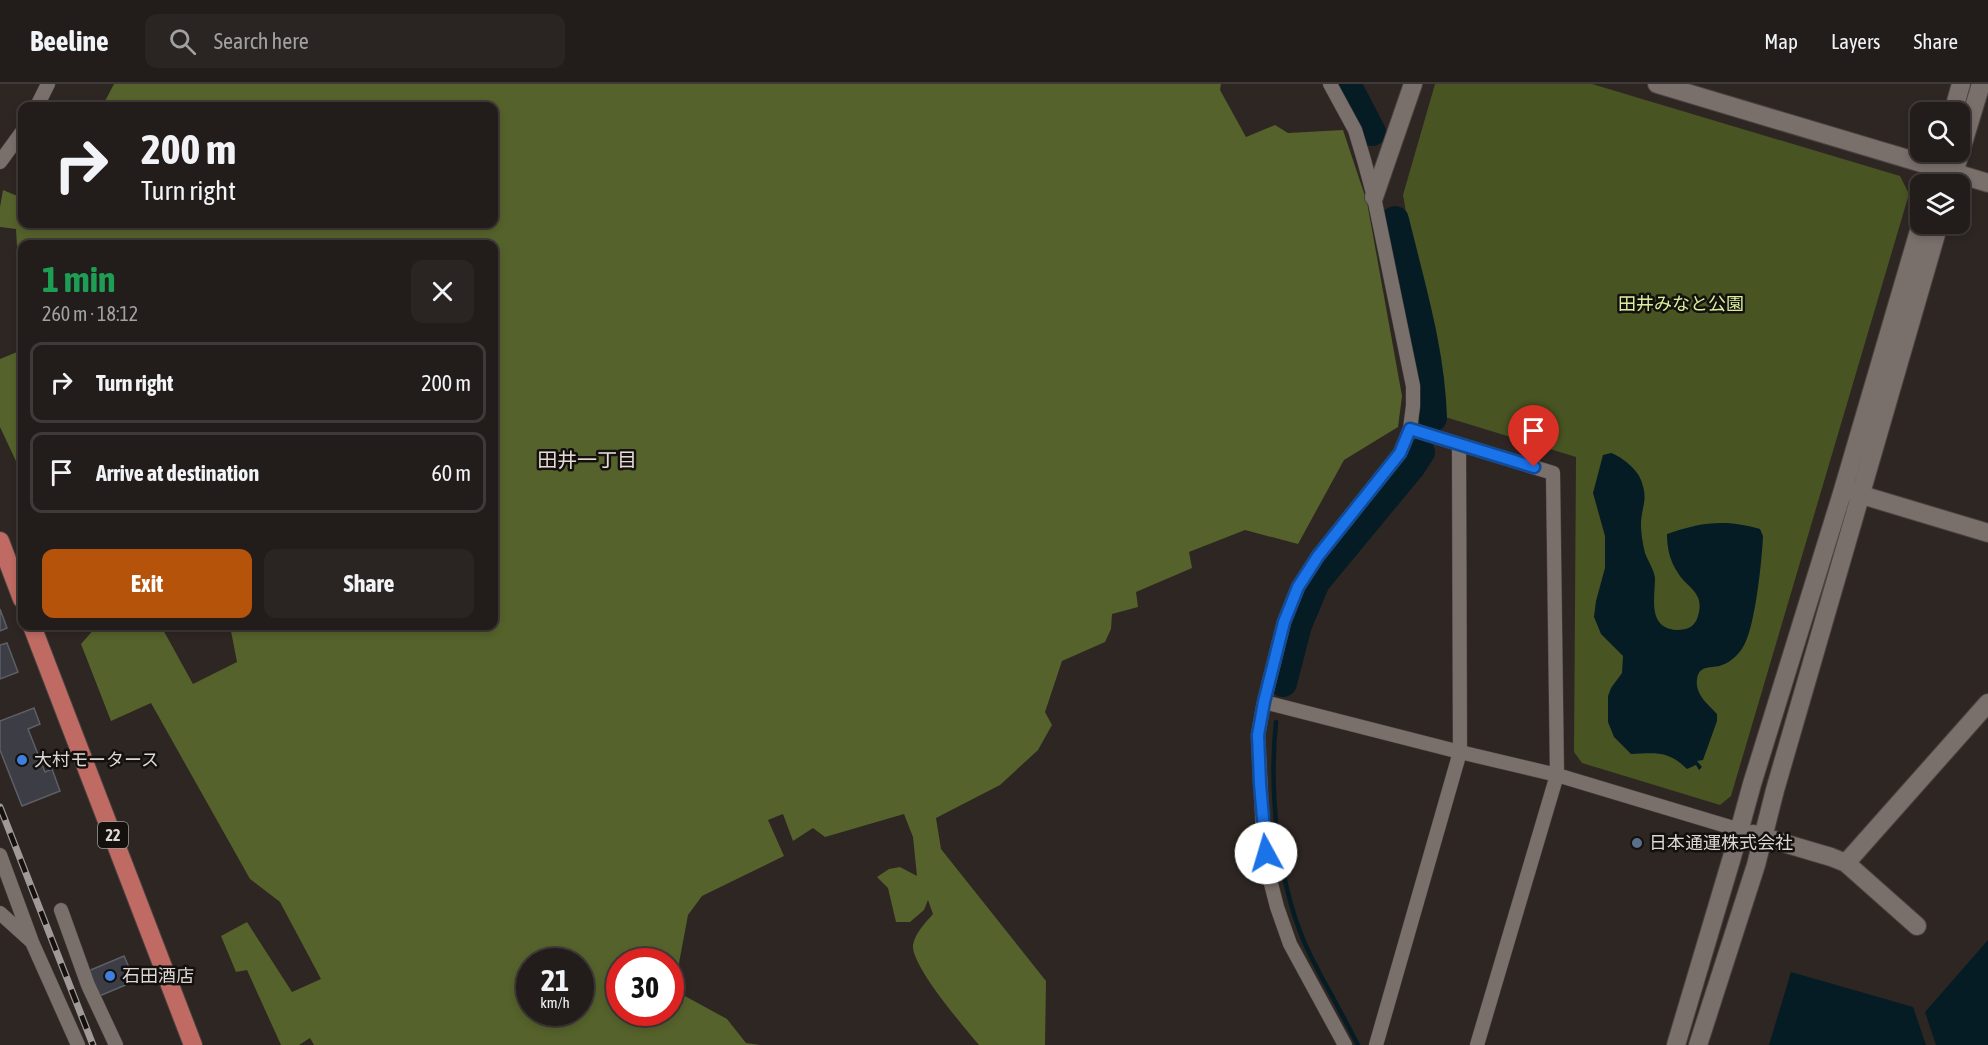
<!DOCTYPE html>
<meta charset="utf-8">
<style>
body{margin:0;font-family:"Asap Condensed","Noto Sans JP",sans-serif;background:#2a2523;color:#f1f3f6;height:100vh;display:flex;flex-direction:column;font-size:22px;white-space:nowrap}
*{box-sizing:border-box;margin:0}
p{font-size:20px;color:#a2a1a2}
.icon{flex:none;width:33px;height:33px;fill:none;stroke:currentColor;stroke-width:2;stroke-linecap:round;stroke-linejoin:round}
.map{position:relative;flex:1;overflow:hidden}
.panel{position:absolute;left:18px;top:156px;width:480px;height:390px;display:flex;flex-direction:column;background:#221c1a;border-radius:12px;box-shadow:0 3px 9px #0003,0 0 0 2px #3f3a39}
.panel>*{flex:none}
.guide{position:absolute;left:18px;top:18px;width:480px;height:126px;border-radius:12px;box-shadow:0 3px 9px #0003,0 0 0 2px #3f3a39;background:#221c1a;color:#f1f3f6;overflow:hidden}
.fabs{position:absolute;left:1910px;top:18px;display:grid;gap:12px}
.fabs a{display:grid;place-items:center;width:60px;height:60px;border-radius:12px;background:#221c1a;box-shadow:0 3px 9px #0003,0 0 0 2px #3f3a39;font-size:30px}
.speed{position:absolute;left:516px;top:864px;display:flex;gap:12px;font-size:30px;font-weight:700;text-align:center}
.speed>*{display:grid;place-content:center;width:78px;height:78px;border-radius:50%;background:#221c1a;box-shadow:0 3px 9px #0003,0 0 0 2px #3f3a39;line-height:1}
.speed small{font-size:15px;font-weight:400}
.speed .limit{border:9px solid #d22;background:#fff;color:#111}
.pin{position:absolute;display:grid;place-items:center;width:51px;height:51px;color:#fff;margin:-62px -26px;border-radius:50% 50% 50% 0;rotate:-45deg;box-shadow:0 0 6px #0007}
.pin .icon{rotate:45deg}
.me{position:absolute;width:66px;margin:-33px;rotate:354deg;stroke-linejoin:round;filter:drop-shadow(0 0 4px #0008)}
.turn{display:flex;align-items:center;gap:21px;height:126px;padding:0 24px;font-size:27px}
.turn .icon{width:78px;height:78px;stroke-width:2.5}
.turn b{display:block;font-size:42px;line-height:51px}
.round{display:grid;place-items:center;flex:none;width:63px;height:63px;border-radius:12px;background:#2a2523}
.head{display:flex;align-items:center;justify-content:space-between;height:102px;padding:0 24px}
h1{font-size:36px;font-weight:700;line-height:45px;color:#1e9e55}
.button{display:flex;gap:12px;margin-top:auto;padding:12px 24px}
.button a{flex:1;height:69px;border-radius:12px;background:#b45309;color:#fff;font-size:24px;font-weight:700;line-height:69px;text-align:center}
.button a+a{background:#2a2523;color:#f1f3f6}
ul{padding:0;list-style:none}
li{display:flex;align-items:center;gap:18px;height:81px;margin:0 12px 9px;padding:0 12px;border:3px solid #3f3a39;border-radius:12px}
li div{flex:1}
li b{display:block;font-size:22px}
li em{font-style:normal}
header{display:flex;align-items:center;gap:36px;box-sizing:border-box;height:84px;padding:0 30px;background:#221c1a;border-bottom:2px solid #3f3a39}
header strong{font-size:28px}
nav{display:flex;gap:33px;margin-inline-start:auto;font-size:21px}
.search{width:420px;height:54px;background:#2a2523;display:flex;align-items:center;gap:15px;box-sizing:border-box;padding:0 21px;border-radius:12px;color:#a2a1a2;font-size:22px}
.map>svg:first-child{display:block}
.green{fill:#485422}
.forest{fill:#55622b;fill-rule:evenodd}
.water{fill:#061c24}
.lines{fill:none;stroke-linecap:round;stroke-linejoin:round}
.stream{stroke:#061c24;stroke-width:4.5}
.river{stroke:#061c24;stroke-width:28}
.building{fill:#3d3d45;stroke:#5e5e67;stroke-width:1.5}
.street-casing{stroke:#4a4340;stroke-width:15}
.secondary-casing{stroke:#4a4340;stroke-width:20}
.primary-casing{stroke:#4a4340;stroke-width:20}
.street{stroke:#796f6b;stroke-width:14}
.secondary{stroke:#796f6b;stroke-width:18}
.primary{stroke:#bf6b63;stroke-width:18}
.rail-casing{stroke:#a09997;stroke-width:7}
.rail{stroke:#13100e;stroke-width:4.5;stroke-dasharray:14;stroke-linecap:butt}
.route-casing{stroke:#114b97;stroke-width:15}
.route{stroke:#1a73e8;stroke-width:10}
.shop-dot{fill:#3f7fe0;stroke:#13100e;stroke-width:2}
.service-dot{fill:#5c6f8a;stroke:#13100e;stroke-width:2}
.labels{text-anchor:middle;stroke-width:5;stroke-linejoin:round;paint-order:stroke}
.shield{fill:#13100e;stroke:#a09b99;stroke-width:1.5}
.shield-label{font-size:16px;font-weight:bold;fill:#ddd7d5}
.park-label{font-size:18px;fill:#d9ef9b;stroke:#13100e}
.poi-label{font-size:18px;fill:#ddd7d5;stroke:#13100e;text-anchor:start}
.neighbourhood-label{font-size:20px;fill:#e6dbd6;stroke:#13100e}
</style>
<header>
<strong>Beeline</strong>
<div class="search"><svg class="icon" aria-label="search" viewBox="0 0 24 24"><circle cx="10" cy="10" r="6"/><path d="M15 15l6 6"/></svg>Search here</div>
<nav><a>Map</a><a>Layers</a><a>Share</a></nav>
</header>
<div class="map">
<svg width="1988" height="961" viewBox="0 0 1988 961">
<rect width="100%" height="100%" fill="#2e2622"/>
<path class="green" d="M1435,0H1592L1900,92L1909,110L1731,712L1720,721L1582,679L1574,668L1576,373L1442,332L1437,297L1401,131L1406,128L1403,111Z"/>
<path class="forest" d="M114,0H1221L1220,6L1246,53L1275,41L1288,49L1343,46L1367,118L1402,312L1398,343L1344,376L1298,460L1245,446L1189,468L1192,484L1136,508L1138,523L1112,530L1111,545L1105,558L1062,577L1045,628L1052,641L1038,666L1000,701L936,734L941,765L1046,897L1045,961H979C964,943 911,882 913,861C915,849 926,838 933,830L928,816L924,826L910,838H896L888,804L877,793L889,785L900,783L917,792L913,753L904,730L825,753L813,744L793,757L783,730L768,736L784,772L702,812L688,831L679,879L683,911L727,935L746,959L760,961H314L310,954L299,961H281L247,886L236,888L221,852L247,838L292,908L321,895L280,818L250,795L151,619L111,637L81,560L96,543L95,542H161L193,600L237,578L230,542H494V160H22V252L16,145L0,143V123L3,106L22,114V140H494V22H100L105,17ZM530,878H580V928H530ZM620,878H670V928H620Z
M22,266V390L0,343V275Z"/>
<path class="water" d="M1611,369C1622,373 1637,385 1641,396C1649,417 1641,422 1641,441C1641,449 1643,461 1645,469C1648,477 1654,486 1655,494C1655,514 1647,544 1677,546C1687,546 1695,543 1698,532C1705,508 1688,505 1678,489C1670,477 1667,465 1667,450C1702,438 1724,435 1760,445L1763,452C1762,476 1755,545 1743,563C1739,570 1731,578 1722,581C1712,585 1699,580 1697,595C1695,611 1708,620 1717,630V637L1703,676L1697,677L1702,683L1699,686L1696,681L1687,685C1668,666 1655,669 1631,670L1614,653L1608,638V612L1611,604L1622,589L1623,572L1601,550L1594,533L1596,517L1605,484V452L1593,409L1603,371Z
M1988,856V961H1936L1925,928Z
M1791,888L1913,923L1926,961H1769Z"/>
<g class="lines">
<path class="stream" d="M1276,638C1269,705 1277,792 1303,855C1308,868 1315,880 1321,892C1334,915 1346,938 1358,961"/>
<path class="river" d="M1347,0L1372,48
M1395,136C1411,202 1431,267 1433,334
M1283,599L1298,541L1316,498L1412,382L1421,368"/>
</g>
<path class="building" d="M0,525L7,544L0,547Z
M7,559L18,588L0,595V561Z
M34,624L40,640L28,645L45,688L52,685L60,707L22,722L0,666V637Z
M124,872L135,897L97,913L86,888Z"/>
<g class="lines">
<defs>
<path id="street" d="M1330,0L1355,46L1364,76L1374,113L1413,302V322L1410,345L1400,369L1318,472L1298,503L1284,538L1264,618L1258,651L1263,749L1268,788L1277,823L1290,860L1345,961
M37,22L48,0
M0,78L22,48
M1410,345L1553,389L1557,691L1477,961
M1264,618L1460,668L1557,691L1740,746
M0,771L32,858L78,961
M61,826L88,901L116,961
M0,829L31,857
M1376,961L1460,668L1459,360"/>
<path id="secondary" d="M1657,0L1988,99
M1953,28L1961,0
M1951,99L1981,0
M1932,100L1942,68
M1374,113L1413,0
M1852,408L1988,449
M1753,750L1831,773L1846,779L1917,842
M1846,779L1988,619
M1676,961L1732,773L1752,700L1843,406L1921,140
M1698,961L1756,781L1775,706L1939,140"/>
<path id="primary" d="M0,457L22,515
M32,542L193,961"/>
</defs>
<use href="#street" class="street-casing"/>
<use href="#secondary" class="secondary-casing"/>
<use href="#primary" class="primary-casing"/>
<use href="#street" class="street"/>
<use href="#secondary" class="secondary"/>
<use href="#primary" class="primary"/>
<defs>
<path id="rail" d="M0,723L93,961"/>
</defs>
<use href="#rail" class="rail-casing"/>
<use href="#rail" class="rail"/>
</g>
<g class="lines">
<defs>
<path id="route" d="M1266,769L1260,700L1258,651L1264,618L1284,538L1298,503L1318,472L1400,369L1410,345L1534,383"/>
</defs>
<use href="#route" class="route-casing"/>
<use href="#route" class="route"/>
</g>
<g class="shop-dot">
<circle cx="22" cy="676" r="6"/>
<circle cx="110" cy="892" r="6"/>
</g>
<circle class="service-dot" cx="1637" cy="759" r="6"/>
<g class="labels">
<rect class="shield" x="98" y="738" width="30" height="26" rx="4.5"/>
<g class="shield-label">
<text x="113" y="757">22</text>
</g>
<g class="park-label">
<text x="1681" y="226">田井みなと公園</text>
</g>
<g class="poi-label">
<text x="34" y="682">大村モータース</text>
<text x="1649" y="765">日本通運株式会社</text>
<text x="122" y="898">石田酒店</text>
</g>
<g class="neighbourhood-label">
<text x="587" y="383">田井一丁目</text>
</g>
</g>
</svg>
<div class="fabs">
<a><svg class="icon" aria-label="search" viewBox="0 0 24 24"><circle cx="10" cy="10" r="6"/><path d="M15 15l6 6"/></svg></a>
<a><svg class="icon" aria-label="layers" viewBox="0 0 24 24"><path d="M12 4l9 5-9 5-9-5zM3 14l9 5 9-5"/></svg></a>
</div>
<div class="speed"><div>21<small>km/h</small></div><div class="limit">30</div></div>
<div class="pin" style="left:1534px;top:383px;background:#d93025"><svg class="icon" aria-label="arrive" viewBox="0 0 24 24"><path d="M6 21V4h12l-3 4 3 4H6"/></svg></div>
<svg class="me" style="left:1266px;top:769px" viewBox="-20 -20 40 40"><circle r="19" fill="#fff"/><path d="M0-13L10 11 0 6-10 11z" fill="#1a73e8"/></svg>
<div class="guide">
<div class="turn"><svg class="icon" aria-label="right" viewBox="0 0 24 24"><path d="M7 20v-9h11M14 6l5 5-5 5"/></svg><div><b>200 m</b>Turn right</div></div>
</div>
<section class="panel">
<div class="head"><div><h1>1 min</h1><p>260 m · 18:12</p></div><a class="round"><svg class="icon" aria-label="close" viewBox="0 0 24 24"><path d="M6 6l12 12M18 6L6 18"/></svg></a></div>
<ul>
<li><svg class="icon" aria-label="right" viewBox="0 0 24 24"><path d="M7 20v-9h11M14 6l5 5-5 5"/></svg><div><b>Turn right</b></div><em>200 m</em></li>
<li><svg class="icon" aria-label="arrive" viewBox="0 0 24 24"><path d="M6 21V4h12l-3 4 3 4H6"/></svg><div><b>Arrive at destination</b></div><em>60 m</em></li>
</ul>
<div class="button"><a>Exit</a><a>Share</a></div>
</section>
</div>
